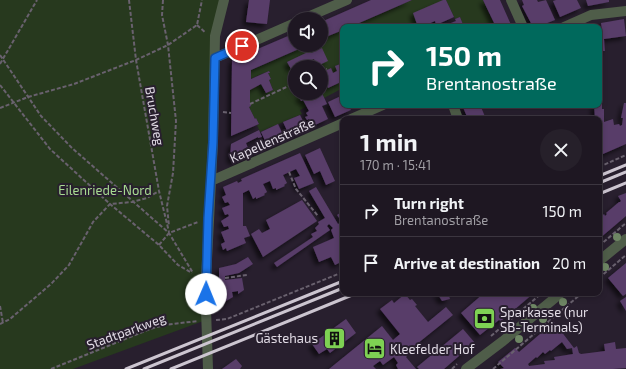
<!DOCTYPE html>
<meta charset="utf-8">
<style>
body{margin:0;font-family:"Exo 2",sans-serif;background:#26202a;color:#f1f3f6;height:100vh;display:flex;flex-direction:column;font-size:15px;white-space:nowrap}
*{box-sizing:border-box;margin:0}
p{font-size:13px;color:#a19fa5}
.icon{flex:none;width:22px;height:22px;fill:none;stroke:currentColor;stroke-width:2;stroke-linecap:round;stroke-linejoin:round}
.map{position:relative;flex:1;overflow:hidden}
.side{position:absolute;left:340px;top:116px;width:262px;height:180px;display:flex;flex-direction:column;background:#1e1722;border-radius:8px;box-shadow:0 2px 6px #0003,0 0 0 1px #3c3640}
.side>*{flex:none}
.guide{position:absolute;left:340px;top:24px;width:262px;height:84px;border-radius:8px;box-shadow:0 2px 6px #0003,0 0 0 1px #3c3640;background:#00695c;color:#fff;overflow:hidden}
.controls{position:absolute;left:288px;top:12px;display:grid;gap:8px}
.controls a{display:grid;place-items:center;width:40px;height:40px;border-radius:50%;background:#1e1722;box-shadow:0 2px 6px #0003,0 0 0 1px #3c3640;font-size:20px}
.pin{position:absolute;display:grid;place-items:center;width:34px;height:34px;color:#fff;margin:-17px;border:2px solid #fff;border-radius:50%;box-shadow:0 1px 4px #0007}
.me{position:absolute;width:44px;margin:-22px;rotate:1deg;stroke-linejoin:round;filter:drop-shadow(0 0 3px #0008)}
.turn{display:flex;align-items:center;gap:14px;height:84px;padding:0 20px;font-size:18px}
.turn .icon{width:52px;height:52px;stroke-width:2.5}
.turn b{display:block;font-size:28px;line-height:34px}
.round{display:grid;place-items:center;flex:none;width:42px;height:42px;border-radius:21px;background:#26202a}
.overview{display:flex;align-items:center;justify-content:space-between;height:68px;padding:0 20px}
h1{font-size:24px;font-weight:700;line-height:30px}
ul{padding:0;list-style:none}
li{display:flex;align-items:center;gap:12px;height:52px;padding:0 20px;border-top:1px solid #3c3640}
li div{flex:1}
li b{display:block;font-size:15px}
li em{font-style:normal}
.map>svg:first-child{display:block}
.green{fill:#27391e}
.building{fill:#583c69;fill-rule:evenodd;filter:url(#shadow)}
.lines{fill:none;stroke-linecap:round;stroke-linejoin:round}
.path{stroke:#69616e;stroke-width:2;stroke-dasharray:4 2;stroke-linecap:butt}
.minor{stroke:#4f5d49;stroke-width:10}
.tertiary{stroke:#4f5d49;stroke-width:10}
.rail{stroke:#ccc5d0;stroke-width:3}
.tree{fill:#6e8664}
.route-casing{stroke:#114b97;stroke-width:10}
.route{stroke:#1a73e8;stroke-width:7}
.labels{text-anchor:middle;stroke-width:4;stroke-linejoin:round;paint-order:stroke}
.street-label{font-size:13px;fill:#e1dbe5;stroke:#281f2e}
.park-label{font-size:13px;fill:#a7da91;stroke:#281f2e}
.poi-label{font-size:13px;fill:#e1dbe5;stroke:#281f2e;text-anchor:start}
</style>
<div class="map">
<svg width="626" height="369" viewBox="0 0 626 369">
<defs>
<filter id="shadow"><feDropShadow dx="-3.5" dy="3.5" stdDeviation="2" flood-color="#0009"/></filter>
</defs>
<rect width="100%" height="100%" fill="#281f2e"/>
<path class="green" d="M0,0H224L215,36L206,320L73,369H0Z
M412,0H443L418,27H350Z
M446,0H483L495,26L464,27L460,17L455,19Z
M343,30V63L336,66L337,71L333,73L331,68L321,73V67H295V93H306L299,96L301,101L303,100L306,107L300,110L302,114L260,132L257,125L259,124L256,118L255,119L249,107L251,106L250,102V90L261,84L266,93L273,90L269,80L271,79L268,73H270L269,71L250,79L251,70L308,45H321V39Z
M321,74L328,88L343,81V88L324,98L321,91Z"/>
<path class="building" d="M249,0H270L267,24L246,22Z
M371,0H412L350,27H343V30L321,39V22Z
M443,0H446L454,17L436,25L435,21L426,25V27H418L413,13Z
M483,0H500L512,27H496Z
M522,0H537L538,2L546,0L555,20L537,27H533L522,6L524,5Z
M556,0H577L581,8L560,17L553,1Z
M586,0H609V2L588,6Z
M460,17L464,27H452L451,23L456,21L455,19Z
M624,19L626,36L604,39L605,51H599V38H603L601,23Z
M295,33V45H308L251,70V79L269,71L270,73H268L271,79L269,80L273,90L266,93L261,84L250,90V102L251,106L249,107L255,119L256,118L259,124L231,136L232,60Z
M322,48L328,61L317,66L314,59L291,69L287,62L310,51L311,53Z
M343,63V81L328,88L321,73L331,68L333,73L337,71L335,66Z
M306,93H322L327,104L322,106L328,119L313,126L309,119L307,120L305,117L308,116L306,113L309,111L303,100L301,101L299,96Z
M343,95V105H348L351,110L335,117L328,102Z
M599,100H602V109H604V122L613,119L614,125L619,124L620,126L622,125L623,118H621L624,103H626V144L603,154V153H599V119H595L594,105H599Z
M462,105H482L481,107L486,119H468Z
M300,115L307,129L290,137L283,122Z
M278,124L285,139L268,147L261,132Z
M259,130L262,137L258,138V137L246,143L248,148L257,144L256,142L259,141L263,149L234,162L230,159L231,144Z
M320,148L335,181L326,185L320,171L314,174L305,155Z
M300,153L314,183L299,189L294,178L300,176L296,169L283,175L287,183L284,185L285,186L276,190V188L273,189L270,181L263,184L267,192L264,194L265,195L256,199V197L253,199L249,190L243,193V226H246L250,236L244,238L246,243L227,251L226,248L223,250L221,244L225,242L221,232L229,229L228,226L224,227L221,221L229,216L228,214L225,215L222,208L230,205L228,202L225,203L222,197L226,195L223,187L237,181L238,183L242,181L241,179Z
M316,187L338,224L342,222L337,215L343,211V261L335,265L331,257L319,262L313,247L334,238L331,230L333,228L329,224L327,226L330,230L277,267L274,263L313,237L311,234L317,231L315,228L319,224L318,222L325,218L309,191Z
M626,193V216L599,239V217L600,218L604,214L605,216L607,214L606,213L619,202H620L621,201L618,196Z
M302,200L317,221L263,257L251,234L259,229L262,233L270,229L266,220Z
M248,257L253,264L239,273L225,276V280L242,278L244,290L238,294V291L232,292L233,297L221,304L219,302L218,298L220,296L219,290H220L219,284V268L236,264Z
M626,263V294L623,296L608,278Z
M437,293H448L450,299L442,301Z
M484,293H534L501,321L499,320L480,335L461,313Z
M405,294L410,300L412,299L417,305L415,306L428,322L446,307L453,315L407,352L401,344L399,346L407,356L406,357L416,369H398L396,365L398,363L394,357L383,365L380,361L373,366L376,369H329L382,326L393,340L400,334L380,309L392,300L394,303Z
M626,297V311L620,301Z
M346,319L356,333L330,353L327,349L319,354L312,344Z
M554,322L574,348L577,346L579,353L581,354L605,351L604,344L615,342L616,349L626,348V368L613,369H500L504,368L498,362L515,348L519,352ZM562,342L567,349L572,348L573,354L554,357L555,360L544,361L545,364L529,366L528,364L536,357L537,358L543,352L545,354L550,350L551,351Z
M463,329L475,343H474L444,369H419L417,367Z
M236,359L242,366L240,369H222Z"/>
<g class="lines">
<path class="path" d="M129,0L136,60L159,191L169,232
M163,0L162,15L168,45L176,121L173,173L167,206L169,226
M197,25L206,33
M0,55L41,116L72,148L169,233L193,273
M0,64L37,0
M321,72L327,69
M0,85L50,149L110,204L159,245L178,265L192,273
M250,104L295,83
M0,108L28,97L74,84L136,60L168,45L197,25L202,0
M223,112L231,113
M599,167L626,155
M289,172L296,189L318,216
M159,245L169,233L198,222
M599,246L626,223
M225,278L247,275
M599,278L626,255
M0,306L3,323
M216,320L227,319L343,272
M0,324L10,319L51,284L69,265L93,222L110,204L132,202L147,198L159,191
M491,336L542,293
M51,369L150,329L164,325L198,321
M452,369L457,364
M493,369L582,293"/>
<path class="minor" d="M511,0L523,27
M303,19L347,0
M564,27L591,15L626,11
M215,58L295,23
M453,105L458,119
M351,119L383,105
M211,181L343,123
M208,369L206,309V279L213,142L215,36L224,0"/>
<path class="tertiary" d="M599,261L626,239
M466,369L503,341L561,293"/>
<path class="rail" d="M599,176L626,165
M599,183L626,172
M599,194L626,183
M126,369L343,281
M144,369L343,288
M171,369L357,293"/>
</g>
<g class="tree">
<circle cx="617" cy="237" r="4"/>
<circle cx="605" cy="267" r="4"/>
<circle cx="563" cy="302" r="4"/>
<circle cx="533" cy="308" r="4"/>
<circle cx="543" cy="319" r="4"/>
<circle cx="511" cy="327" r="4"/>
<circle cx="519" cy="339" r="4"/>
</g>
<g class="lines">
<defs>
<path id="route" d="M206,294L208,218L213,142L215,58L242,46"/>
</defs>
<use href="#route" class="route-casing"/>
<use href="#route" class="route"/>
</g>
<defs>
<symbol id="bank-square" viewBox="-11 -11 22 22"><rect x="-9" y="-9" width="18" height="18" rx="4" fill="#7ed153" stroke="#281f2e"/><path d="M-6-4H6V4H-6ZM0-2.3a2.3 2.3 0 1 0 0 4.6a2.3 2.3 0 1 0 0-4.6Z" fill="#111"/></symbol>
<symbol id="building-square" viewBox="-11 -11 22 22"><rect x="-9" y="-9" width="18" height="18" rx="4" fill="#7ed153" stroke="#281f2e"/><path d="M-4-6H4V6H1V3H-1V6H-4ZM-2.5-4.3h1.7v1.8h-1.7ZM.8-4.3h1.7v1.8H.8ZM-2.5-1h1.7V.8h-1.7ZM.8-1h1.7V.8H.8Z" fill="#111"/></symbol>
<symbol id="hotel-square" viewBox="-11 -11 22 22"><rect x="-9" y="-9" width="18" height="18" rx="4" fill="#7ed153" stroke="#281f2e"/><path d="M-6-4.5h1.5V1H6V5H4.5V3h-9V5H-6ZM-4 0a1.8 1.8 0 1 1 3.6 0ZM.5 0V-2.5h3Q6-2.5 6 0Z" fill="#111"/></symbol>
</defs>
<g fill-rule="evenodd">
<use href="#bank-square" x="472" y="306" width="25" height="25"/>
<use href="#building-square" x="322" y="326" width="25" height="25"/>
<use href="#hotel-square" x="362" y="336" width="25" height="25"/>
</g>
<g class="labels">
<g class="street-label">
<text transform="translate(155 116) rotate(80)" y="5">Bruchweg</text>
<text transform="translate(272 140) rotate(-24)" y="5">Kapellenstraße</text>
<text transform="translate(126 331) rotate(-20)" y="5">Stadtparkweg</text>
</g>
<g class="park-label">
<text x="105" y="195">Eilenriede-Nord</text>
</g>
<g class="poi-label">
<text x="500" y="317">Sparkasse (nur<tspan x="500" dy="15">SB-Terminals)</tspan></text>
<text x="318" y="343" text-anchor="end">Gästehaus</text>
<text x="390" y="354">Kleefelder Hof</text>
</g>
</g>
</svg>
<div class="controls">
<a><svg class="icon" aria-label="sound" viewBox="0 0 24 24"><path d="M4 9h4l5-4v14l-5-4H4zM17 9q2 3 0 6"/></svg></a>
<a><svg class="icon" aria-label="search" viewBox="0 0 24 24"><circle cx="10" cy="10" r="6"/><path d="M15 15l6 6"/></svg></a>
</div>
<div class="pin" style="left:242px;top:46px;background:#d93025"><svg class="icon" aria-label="arrive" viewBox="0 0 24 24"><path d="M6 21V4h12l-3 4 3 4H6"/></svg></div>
<svg class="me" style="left:206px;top:294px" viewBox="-20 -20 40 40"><circle r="19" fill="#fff"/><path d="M0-13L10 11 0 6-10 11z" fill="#1a73e8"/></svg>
<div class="guide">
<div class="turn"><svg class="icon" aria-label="right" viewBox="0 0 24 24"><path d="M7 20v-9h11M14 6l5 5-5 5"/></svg><div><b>150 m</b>Brentanostraße</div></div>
</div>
<section class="side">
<div class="overview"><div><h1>1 min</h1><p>170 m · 15:41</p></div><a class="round"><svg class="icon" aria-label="close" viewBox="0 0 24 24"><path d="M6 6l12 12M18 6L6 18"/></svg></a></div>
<ul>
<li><svg class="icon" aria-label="right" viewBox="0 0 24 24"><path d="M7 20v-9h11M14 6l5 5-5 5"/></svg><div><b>Turn right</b><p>Brentanostraße</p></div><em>150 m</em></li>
<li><svg class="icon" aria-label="arrive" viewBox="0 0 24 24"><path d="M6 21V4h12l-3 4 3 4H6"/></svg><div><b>Arrive at destination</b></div><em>20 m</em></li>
</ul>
</section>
</div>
